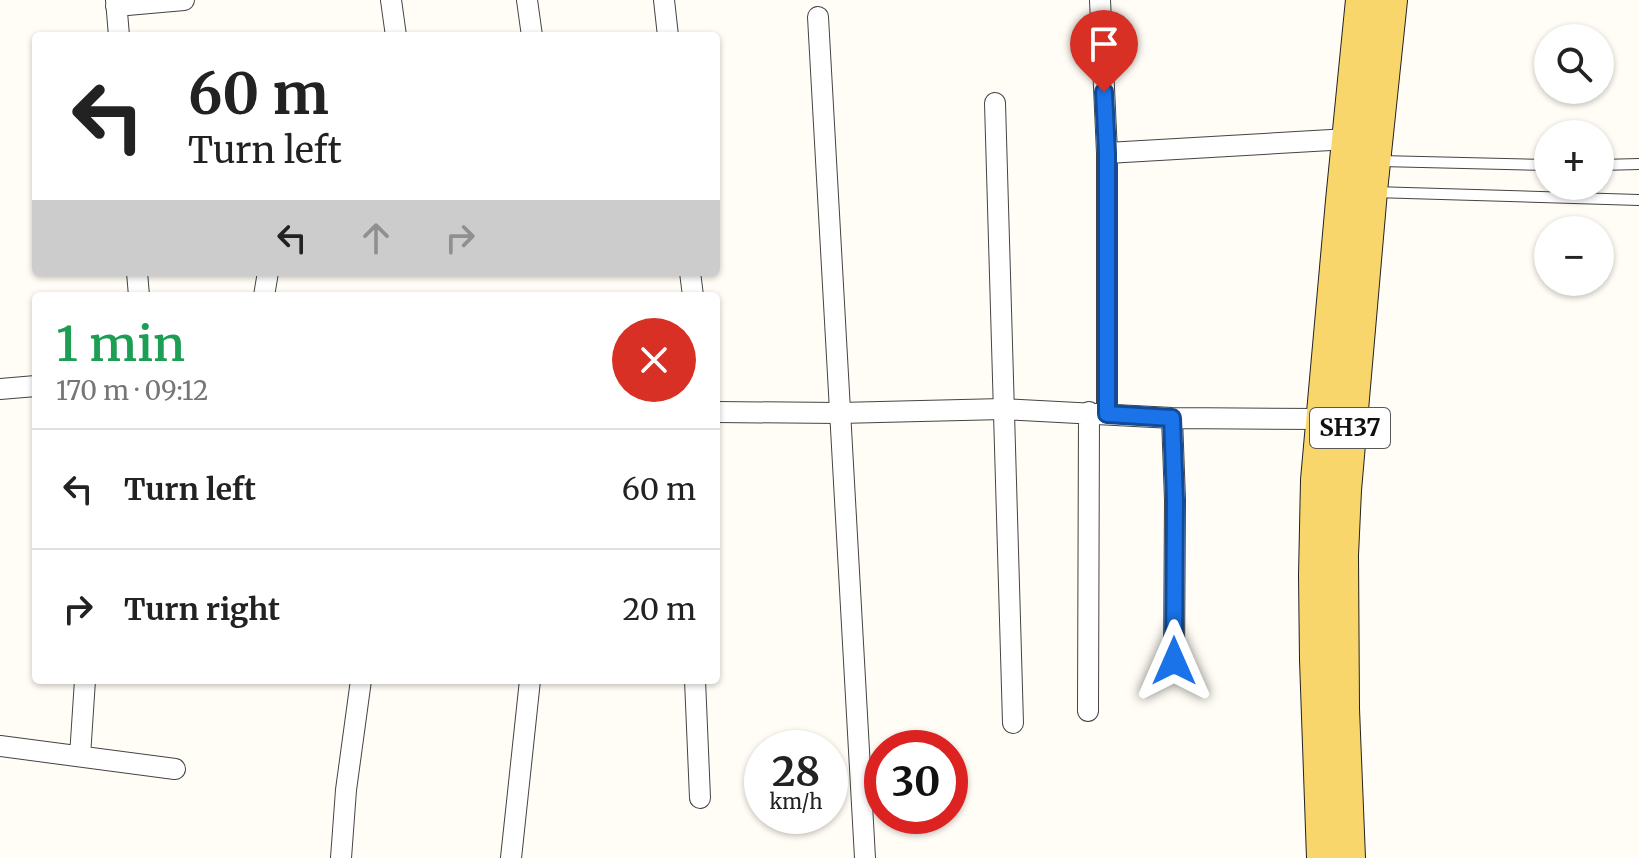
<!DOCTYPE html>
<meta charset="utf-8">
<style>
body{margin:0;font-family:Merriweather,serif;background:#f2f2f2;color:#222;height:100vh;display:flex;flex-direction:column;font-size:30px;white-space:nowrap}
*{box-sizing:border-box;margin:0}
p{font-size:26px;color:#767676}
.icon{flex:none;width:44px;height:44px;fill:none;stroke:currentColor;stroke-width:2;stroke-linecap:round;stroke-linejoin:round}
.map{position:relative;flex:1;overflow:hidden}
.drawer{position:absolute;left:32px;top:292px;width:688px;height:392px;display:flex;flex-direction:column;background:#fff;border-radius:8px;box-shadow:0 2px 6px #0004}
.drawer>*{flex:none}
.hud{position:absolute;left:32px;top:32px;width:688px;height:244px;border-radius:8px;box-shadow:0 2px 6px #0004;background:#fff;color:#222;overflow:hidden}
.fabs{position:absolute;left:1534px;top:24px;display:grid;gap:16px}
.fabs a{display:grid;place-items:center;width:80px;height:80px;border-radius:50%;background:#fff;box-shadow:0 2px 6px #0004;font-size:40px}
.speed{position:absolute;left:744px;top:730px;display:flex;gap:16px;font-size:40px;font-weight:700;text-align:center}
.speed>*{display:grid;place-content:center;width:104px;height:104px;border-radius:50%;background:#fff;box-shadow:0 2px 6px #0004;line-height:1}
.speed small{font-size:20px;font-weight:400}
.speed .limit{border:12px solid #d22;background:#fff;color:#111}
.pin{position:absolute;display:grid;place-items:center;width:68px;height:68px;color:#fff;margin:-82px -34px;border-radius:50% 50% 50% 0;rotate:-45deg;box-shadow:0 0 8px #0007}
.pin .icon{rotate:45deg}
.me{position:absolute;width:88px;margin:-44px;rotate:0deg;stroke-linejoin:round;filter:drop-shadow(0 0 6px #0008)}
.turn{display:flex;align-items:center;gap:28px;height:168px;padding:0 24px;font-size:36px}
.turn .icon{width:104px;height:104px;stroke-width:2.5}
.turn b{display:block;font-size:56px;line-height:68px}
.lanes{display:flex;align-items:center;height:76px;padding:0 24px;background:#0003;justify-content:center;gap:40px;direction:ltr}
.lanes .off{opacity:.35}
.round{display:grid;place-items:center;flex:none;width:84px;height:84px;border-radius:42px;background:#f2f2f2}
.head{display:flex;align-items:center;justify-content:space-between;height:136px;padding:0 24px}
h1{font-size:48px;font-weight:600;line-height:60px;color:#1e9e55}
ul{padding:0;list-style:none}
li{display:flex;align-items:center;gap:24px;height:120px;padding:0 24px;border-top:2px solid #e0e0e0}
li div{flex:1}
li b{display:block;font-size:30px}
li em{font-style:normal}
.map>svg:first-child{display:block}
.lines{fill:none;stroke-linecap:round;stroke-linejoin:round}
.lane-casing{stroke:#444;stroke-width:12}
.street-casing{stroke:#444;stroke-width:22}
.primary-casing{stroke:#222;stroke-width:34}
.lane{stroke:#fff;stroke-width:10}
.street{stroke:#fff;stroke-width:20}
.primary{stroke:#f9d66b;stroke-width:32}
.route-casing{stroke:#114b97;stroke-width:20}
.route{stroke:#1a73e8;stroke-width:14}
.labels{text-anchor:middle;stroke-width:8;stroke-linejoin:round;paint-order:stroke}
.shield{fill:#fff;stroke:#585858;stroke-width:2}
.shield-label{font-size:24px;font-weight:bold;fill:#111}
</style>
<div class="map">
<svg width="1639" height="858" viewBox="0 0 1639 858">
<rect width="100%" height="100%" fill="#fffdf5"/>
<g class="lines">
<defs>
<path id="lane" d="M1380,161L1548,165
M1600,165L1639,164
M1373,192L1639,200"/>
<path id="street" d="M116,0L119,36
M391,0L396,36
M527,0L532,36
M664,0L668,36
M1100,0L1107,153V414
M116,6L184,0
M818,17L865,858
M995,103L1013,723
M1107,153L1348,139
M137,272L139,296
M690,272L693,296
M264,296L268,272
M0,389L36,386
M716,412L839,413L1003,409L1172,418L1323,419
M1172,418L1175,500L1174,661
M695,680L700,798
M1088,711L1089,412
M0,746L175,769
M80,756L85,680
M341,858L346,790L361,680
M511,858L530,680"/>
<path id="primary" d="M1323,858L1316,660L1315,576L1317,480L1342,201L1362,0
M1349,858L1343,709L1342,555L1345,490L1371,191L1391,0"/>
</defs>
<use href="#lane" class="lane-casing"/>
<use href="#street" class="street-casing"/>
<use href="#primary" class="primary-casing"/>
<use href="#lane" class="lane"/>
<use href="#street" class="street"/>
<use href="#primary" class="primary"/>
</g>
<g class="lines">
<defs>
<path id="route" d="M1104,92L1107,153V414L1172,418L1175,500L1174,661"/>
</defs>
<use href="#route" class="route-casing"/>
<use href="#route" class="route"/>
</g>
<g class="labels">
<rect class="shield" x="1310" y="408" width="80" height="40" rx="6"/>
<g class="shield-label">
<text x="1350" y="436">SH37</text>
</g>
</g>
</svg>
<div class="fabs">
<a><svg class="icon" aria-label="search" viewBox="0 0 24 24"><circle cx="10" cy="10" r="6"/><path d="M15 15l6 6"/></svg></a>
<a>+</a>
<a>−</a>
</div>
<div class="speed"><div>28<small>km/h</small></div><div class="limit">30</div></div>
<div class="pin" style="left:1104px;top:92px;background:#d93025"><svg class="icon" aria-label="arrive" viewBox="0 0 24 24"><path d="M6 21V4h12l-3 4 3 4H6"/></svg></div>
<svg class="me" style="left:1174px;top:661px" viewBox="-20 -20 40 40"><path d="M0-17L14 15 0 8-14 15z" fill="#1a73e8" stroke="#fff" stroke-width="4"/></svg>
<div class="hud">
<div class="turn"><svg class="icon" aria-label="left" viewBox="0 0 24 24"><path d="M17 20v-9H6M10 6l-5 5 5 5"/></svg><div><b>60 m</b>Turn left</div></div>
<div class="lanes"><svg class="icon" aria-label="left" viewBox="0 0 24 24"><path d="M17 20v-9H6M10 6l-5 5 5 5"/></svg><svg class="icon off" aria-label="ahead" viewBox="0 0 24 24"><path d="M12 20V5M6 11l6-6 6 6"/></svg><svg class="icon off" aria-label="right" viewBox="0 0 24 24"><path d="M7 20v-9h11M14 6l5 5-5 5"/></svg></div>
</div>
<section class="drawer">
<div class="head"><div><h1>1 min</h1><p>170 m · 09:12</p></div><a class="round" style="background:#d93025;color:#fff"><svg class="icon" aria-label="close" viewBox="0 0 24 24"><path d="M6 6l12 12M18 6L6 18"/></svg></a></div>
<ul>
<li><svg class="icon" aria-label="left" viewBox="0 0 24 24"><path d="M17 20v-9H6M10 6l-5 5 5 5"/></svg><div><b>Turn left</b></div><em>60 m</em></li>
<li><svg class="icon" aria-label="right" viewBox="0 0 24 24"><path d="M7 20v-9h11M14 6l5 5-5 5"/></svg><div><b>Turn right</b></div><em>20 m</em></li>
</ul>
</section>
</div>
